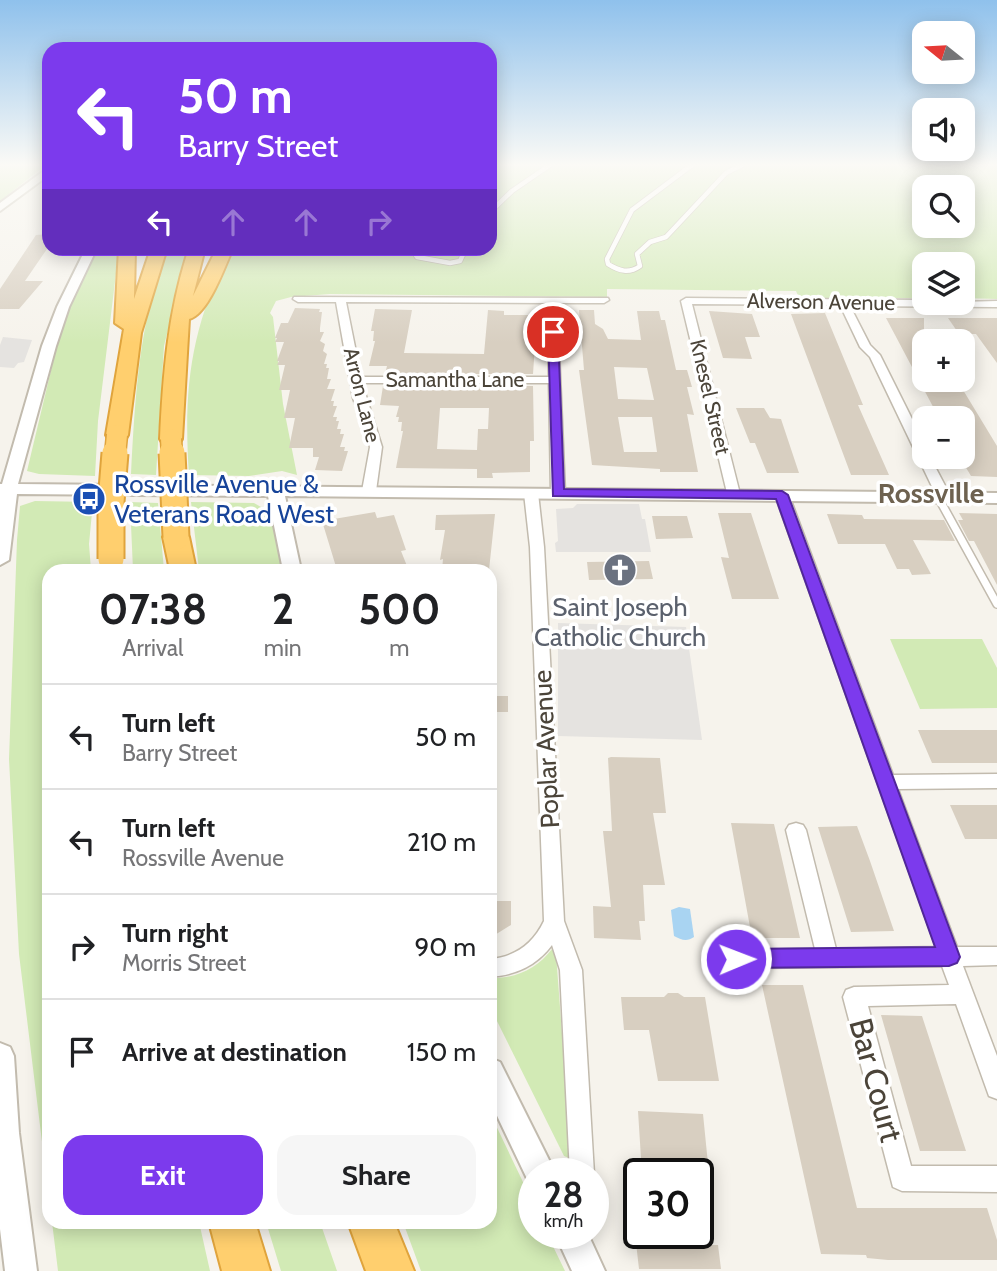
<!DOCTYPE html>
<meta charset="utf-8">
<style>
body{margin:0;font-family:Cabin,sans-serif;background:#f6f6f6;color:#202124;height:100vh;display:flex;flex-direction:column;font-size:26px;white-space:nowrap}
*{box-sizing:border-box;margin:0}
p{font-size:23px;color:#757577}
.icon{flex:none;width:38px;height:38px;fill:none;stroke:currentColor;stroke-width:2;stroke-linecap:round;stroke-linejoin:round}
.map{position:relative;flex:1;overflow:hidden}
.panel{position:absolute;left:42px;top:564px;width:455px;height:665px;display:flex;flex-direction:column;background:#fff;border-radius:21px;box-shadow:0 4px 18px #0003}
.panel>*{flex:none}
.guide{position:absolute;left:42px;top:42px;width:455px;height:214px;border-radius:21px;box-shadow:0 4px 18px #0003;background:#7c3aed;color:#fff;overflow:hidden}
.needle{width:46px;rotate:288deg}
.tools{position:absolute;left:912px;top:21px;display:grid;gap:14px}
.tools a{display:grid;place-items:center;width:63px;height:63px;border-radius:14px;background:#fff;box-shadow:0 4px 18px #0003;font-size:35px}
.speed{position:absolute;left:518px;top:1158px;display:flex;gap:14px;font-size:35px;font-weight:700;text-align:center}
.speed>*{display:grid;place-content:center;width:91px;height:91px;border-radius:50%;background:#fff;box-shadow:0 4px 18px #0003;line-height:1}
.speed small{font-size:18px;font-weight:400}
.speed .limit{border:4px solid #111;border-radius:10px;background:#fff;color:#111}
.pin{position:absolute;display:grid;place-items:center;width:60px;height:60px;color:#fff;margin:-30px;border:4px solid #fff;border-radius:50%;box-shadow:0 2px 7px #0007}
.me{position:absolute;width:77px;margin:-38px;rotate:89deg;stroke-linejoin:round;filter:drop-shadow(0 0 5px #0008)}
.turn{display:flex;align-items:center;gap:24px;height:147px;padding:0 21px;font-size:32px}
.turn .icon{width:91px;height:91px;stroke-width:2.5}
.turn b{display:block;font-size:49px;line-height:60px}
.lanes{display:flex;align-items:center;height:66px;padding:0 21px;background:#0003;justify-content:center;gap:35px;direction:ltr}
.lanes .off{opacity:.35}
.eta{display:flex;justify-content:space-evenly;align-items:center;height:119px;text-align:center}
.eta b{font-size:42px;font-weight:800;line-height:49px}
.button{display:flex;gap:14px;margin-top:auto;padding:14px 21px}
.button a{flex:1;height:80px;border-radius:21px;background:#7c3aed;color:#fff;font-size:28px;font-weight:800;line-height:80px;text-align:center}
.button a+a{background:#f6f6f6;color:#202124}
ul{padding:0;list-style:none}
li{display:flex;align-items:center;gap:21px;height:105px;padding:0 21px;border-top:2px solid #e0e0e0}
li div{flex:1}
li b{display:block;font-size:26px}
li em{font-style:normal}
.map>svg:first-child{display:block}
.green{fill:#d2eab5;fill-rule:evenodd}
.parking{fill:#e5e3e0}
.water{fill:#a9d4f2}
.building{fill:#d8cfc1;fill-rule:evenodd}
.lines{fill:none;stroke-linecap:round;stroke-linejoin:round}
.service-far1-casing{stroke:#c2bbae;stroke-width:6}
.service-casing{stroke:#c2bbae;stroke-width:10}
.minor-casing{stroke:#c2bbae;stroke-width:3}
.tertiary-casing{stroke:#c2bbae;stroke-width:4}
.motorway-casing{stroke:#e0a43c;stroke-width:4}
.service-far1{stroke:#fff;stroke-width:4.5}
.service{stroke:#fff;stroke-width:7}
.minor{fill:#fff;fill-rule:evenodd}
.tertiary{fill:#fff;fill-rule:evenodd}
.motorway{fill:#ffcf6e;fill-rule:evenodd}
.motorway-bridge-far1-casing{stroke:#e0a43c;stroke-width:23;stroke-linecap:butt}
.motorway-bridge-casing{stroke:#e0a43c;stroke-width:29;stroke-linecap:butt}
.motorway-bridge-far1{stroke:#ffcf6e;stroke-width:20}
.motorway-bridge{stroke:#ffcf6e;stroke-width:25}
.route{fill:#7c3aed;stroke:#51269a;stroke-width:2}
.labels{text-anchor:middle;stroke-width:7;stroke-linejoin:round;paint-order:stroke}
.far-street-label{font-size:21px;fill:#4b4439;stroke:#fff}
.transit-label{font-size:26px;fill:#164399;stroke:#fff;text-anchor:start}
.worship-label{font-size:26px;fill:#5b616d;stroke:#fff}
.street-label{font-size:26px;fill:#4b4439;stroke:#fff}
.neighbourhood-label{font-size:28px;font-weight:bold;fill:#6e6250;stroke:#fff}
.near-street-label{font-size:32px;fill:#4b4439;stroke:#fff}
</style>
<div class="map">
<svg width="997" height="1271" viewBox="0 0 997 1271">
<rect width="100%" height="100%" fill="#f6f3ec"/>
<path class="green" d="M0,165H46L0,201Z
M490,165H997V299L963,298L962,264H924V298H799L796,291L607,289V297L330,294L291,297L276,301L270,313L273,317L283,404L297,475L282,471L249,476L189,475C183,387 191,328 230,249L490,248ZM924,187H962V226H924Z
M97,249H119L98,421L95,476L39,474L27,471L58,341L74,292Z
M167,249H188L164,346L156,475L131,474C135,398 139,321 167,249Z
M35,501L93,502L89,544L91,570H49V1199L19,954L9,759L17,540L20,506Z
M130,502L158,503L164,570H133Z
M191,502L254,503L261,507L269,506L283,570H199Z
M890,639H982L997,668V708L920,709Z
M552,949L556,954L571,1153L569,1158L564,1156L490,1007V978C515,979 537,969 552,949Z
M490,1113L534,1205V1234H547L565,1271H421L403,1222H490Z
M52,1222H199L210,1271H58Z
M266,1222H320L337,1271H281Z"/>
<path class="parking" d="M3,337L32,340L24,362L18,363L14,368L0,367V345Z
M577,504H639L642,519H645L651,552H556L555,543L558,541L556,509L573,508Z
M558,623L686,627L702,740L558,736Z"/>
<path class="water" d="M679,907L690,909L694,937C687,942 681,940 674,936L671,910Z"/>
<path class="building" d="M49,234V246L25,281H43L19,309H0V289L36,235Z
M295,308L320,309L319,312H322L320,328V332H324L320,341L325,344L323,351L327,354L324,364H327L326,368H329L327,379H331L327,389H335L331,401H334L333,406H337L333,417H337L336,421H339L337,429H341L340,434H344L340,447H345L344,451H348L342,471L315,470L319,457H313V448H289L295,418H284L290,390H279L285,365H277L279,361H277L284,342H275L277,338H275L281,323H288Z
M375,309L412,310L404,353L484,354L488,310L504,311V315H537L533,374H385L387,366H369L375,341H373L374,331H371Z
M579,310H594L595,324L603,329L608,339L641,340L637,311H659L661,320H665L676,370H687L692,387H687L694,415L687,414L698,472H660V469L592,465L579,370H584ZM614,367L647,368L654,400L618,399ZM618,417H652L657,452H624Z
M709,311L752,314L760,337H745L752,359L723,358Z
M825,313L863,405H858L889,475H851L791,314Z
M886,318H924V380H957L997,446V477L971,476L962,461V418H939Z
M948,318H997V363L976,334H959Z
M383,386H533L534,441H530V472L492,473L493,478H477V469L396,468L403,431H401L402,422H398L399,417H396L399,406L380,405ZM440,408H489L488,429H478L477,450L437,449Z
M736,408H764L770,418L781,419L799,473H767L755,443H750Z
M375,512L377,518L394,515L406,550L401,551L407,566L380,570H337L322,521Z
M718,513H751L779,599H732L721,557L729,558Z
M959,513L997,514V585L974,541H969L958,520H963Z
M495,514L489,570H442L443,559L440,560L445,530H435L436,515Z
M827,514L862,515L864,519L944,520L955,541L913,540L931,574L912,575L909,569H897L885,544H838Z
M652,516H687L693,538L656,539Z
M649,561L653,579L589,580L587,562Z
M490,696H508V712H490Z
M918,730H997V763H932Z
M611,757L660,758L666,813H653L665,885H643L645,921H639L641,940L594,938L593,906L611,907L603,831H612L608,758Z
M950,805H997V839H965Z
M731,823L774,824L800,938H752Z
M857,826L870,861L894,931L851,932L818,827Z
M490,901H511V925L490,938Z
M762,985H803L857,1208H987L997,1240V1260H888L867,1258L866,1255L821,1254Z
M668,993H678L684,997H705L719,1081H658L649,1030H624L621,997H664Z
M881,1015L922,1016L966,1151H920Z
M638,1111L703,1114L709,1174H642Z
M635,1234H704L706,1245H718L721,1269H639Z"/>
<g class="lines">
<defs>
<path id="service-far1" d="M692,165L632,210L607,259L608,264C619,271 629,274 640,266L637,254L650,242L666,237L726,173L742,165
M490,212L512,191L550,165
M412,248L417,257L450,263L460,261L466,248"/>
<path id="service" d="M938,497L997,604"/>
<path id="minor" d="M294,297L608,298L609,300L604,303H557L565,493L563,496L558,497L551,493L549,383H362L382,447L376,491L374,494H364L362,491L370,447L353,398L336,302H298L293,299ZM346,302L547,303L549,377H361Z
M686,298L924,300V303L997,301V307L850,306L870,345L880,355L924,443V457H930L951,497L949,500H939L937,497L870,357L860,347L840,305L692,304L740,494L733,498L728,497L681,301Z
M531,489L538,493L544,547L564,921L582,970L594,1174L593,1177V1174H570L560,970L552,945C536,966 516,975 490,977V959C515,957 533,944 544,921L530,547L524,493Z
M782,491L789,495L893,775L997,774V788L898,789L957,947H997V965L963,966L997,1056V1099L989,1096L956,1004L868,1006L911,1166H997V1192L902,1191L893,1187L843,997L846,990L854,987L949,985L942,966L736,968L728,966L725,959L728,952L736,950L815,949L786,830L789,825L796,823L803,825L806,830L836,949L936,947L775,495Z"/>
<path id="tertiary" d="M49,167V175L0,211V203Z
M86,248H97L69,307L56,346L18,484L997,493V503L285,496L301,570H283L268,496L17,494L9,560L0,565V484H2L42,346L57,307Z
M0,1043L10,1047L14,1056L19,1133L37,1271H5L0,1229Z
M490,1058L500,1062L556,1174H534V1186L530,1185L490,1101Z
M555,1234H588L605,1271H572Z"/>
<path id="motorway" d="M119,248H135L134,299L151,248H167L141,333L128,435L125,440H109L106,435L124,329L115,323Z
M189,248H205L193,296L217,248H233C225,266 208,315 189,319L182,439L179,444H163L160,439C163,374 168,311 189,248Z
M176,529L185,532L189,537L196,570H170L163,537L167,532Z
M209,1222H255L270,1271H222Z
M348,1222H394L414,1271H366Z"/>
</defs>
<use href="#service-far1" class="service-far1-casing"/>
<use href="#service" class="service-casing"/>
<use href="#minor" class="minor-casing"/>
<use href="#tertiary" class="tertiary-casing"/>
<use href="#motorway" class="motorway-casing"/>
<use href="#service-far1" class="service-far1"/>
<use href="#service" class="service"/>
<use href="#minor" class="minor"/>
<use href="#tertiary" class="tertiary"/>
<use href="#motorway" class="motorway"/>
<defs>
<path id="motorway-bridge-far1" d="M171,439L172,455
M115,455L117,435"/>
<path id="motorway-bridge" d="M172,453L176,537
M111,559V502L115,453"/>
</defs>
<use href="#motorway-bridge-far1" class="motorway-bridge-far1-casing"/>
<use href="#motorway-bridge" class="motorway-bridge-casing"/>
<use href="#motorway-bridge-far1" class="motorway-bridge-far1"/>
<use href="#motorway-bridge" class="motorway-bridge"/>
</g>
<linearGradient id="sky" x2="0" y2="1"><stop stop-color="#8fc1ec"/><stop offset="0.48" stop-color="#fbfaf6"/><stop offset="1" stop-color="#fbfaf6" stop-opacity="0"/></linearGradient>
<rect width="997" height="343" fill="url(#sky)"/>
<path class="route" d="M553,329L558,332L564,489L782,491L788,495L960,957L957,963L949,966L736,968L728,965L725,959L728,952L736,949L935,947L776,499L553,496L548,332Z"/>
<defs>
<symbol id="bus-disc" viewBox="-11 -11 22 22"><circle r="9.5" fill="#1a4fb4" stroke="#fff"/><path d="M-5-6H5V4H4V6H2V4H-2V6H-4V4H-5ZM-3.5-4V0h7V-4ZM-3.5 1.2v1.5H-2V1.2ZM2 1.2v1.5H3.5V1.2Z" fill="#fff"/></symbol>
<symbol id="church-disc" viewBox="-11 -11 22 22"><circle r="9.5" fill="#6b7280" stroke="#fff"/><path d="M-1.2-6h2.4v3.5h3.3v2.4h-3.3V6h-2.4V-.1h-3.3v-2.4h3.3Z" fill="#fff"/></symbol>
</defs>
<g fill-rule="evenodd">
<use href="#bus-disc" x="70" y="480" width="38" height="38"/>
<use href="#church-disc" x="601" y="551" width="38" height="38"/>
</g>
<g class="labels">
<g class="far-street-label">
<text transform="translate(821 302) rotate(1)" y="7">Alverson Avenue</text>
<text x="455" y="387">Samantha Lane</text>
<text transform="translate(362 395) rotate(76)" y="7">Arron Lane</text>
<text transform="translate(710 397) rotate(77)" y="7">Knesel Street</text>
</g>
<g class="transit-label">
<text x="114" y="493">Rossville Avenue &amp;<tspan x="114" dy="30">Veterans Road West</tspan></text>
</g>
<g class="worship-label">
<text x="620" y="616">Saint Joseph<tspan x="620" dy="30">Catholic Church</tspan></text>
</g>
<g class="street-label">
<text transform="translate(546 749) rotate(-93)" y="9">Poplar Avenue</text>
</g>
<g class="neighbourhood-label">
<text x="931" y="503">Rossville</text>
</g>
<g class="near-street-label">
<text transform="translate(876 1080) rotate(75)" y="11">Bar Court</text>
</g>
</g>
</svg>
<div class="tools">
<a><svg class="needle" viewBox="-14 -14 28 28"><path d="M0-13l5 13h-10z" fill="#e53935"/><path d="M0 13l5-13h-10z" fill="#757577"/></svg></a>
<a><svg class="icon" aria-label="sound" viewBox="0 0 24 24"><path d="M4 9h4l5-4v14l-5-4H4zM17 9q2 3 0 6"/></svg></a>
<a><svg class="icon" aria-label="search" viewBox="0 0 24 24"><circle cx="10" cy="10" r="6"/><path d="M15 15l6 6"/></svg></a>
<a><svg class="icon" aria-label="layers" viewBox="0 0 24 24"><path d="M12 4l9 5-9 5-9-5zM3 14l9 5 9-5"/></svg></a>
<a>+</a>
<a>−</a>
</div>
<div class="speed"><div>28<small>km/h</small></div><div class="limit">30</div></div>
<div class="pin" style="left:553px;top:332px;background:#d93025"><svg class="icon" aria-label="arrive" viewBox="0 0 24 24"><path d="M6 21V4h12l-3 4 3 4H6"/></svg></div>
<svg class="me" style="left:736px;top:959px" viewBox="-20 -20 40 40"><circle r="17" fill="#7c3aed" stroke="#fff" stroke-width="3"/><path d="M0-11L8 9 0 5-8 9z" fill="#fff"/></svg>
<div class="guide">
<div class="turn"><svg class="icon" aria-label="left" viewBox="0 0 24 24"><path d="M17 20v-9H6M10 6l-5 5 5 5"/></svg><div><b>50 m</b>Barry Street</div></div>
<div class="lanes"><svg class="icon" aria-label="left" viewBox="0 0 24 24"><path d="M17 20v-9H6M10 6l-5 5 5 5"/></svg><svg class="icon off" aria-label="ahead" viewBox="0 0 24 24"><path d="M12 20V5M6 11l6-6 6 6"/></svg><svg class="icon off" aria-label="ahead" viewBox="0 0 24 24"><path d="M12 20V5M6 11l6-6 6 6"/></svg><svg class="icon off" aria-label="right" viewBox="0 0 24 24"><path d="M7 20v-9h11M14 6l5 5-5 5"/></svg></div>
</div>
<section class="panel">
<div class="eta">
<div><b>07:38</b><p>Arrival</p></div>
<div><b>2</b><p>min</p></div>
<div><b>500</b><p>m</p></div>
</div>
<ul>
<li><svg class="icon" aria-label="left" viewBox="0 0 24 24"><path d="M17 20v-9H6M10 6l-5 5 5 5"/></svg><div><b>Turn left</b><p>Barry Street</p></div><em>50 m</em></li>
<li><svg class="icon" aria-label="left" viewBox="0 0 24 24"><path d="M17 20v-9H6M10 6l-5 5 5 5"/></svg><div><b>Turn left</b><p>Rossville Avenue</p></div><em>210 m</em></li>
<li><svg class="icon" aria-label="right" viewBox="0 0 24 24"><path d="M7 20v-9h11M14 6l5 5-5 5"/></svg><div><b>Turn right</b><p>Morris Street</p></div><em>90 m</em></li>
<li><svg class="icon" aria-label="arrive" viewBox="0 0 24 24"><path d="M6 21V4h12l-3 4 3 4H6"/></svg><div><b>Arrive at destination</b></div><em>150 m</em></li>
</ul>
<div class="button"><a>Exit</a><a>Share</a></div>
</section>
</div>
